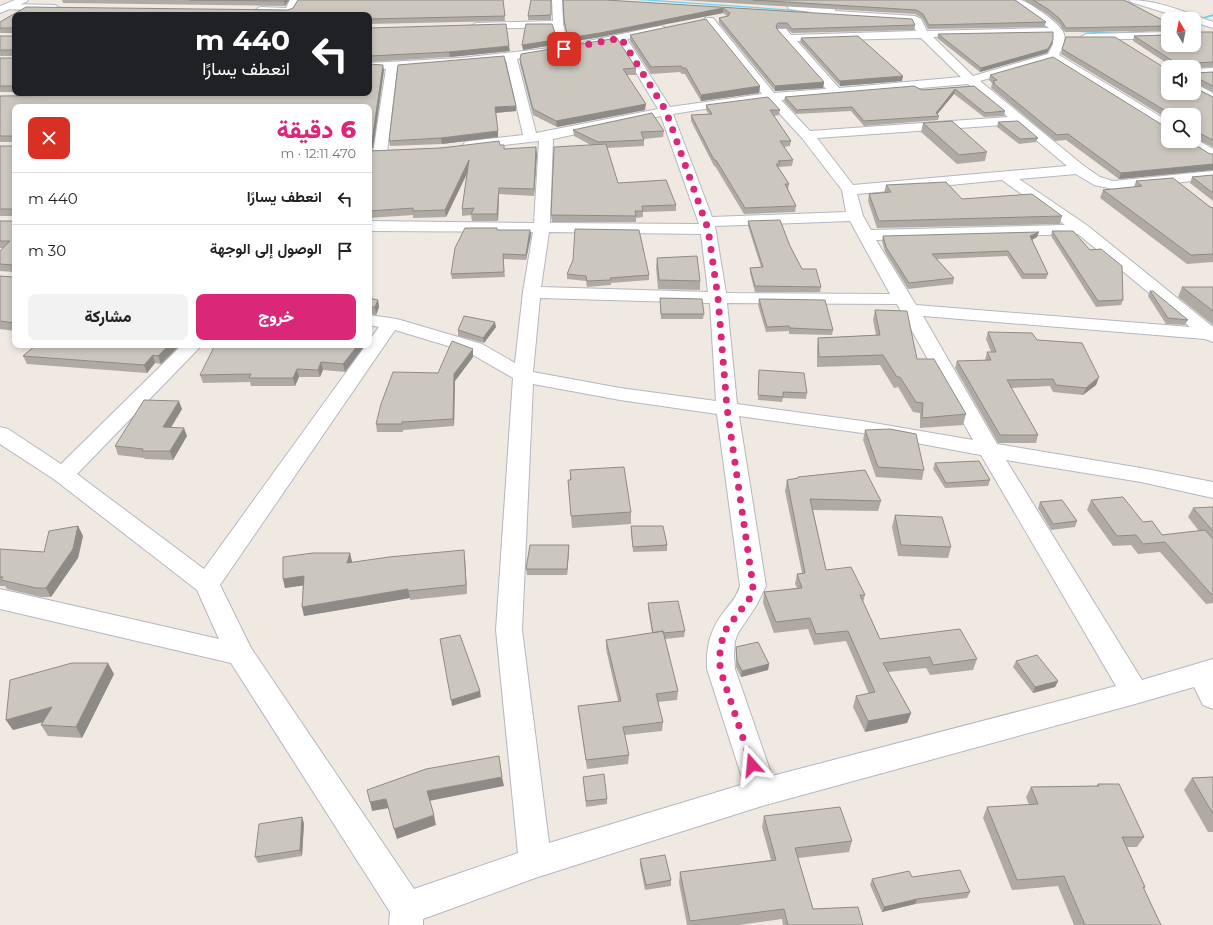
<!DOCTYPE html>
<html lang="ar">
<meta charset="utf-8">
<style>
body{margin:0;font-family:Montserrat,Vazirmatn,sans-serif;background:#f2f2f2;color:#222;direction:rtl;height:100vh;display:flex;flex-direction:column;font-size:15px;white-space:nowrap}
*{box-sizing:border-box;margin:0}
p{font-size:13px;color:#767676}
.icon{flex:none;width:22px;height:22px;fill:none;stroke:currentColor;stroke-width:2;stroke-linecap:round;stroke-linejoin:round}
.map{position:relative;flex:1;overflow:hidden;direction:ltr}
.details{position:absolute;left:12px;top:104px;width:360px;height:244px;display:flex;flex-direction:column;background:#fff;border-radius:8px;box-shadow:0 2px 6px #0003;direction:rtl}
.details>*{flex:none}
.top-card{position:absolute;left:12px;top:12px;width:360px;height:84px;border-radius:8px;box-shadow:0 2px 6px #0003;direction:rtl;background:#202124;color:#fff;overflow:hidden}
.needle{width:26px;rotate:350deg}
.fabs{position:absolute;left:1161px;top:12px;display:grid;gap:8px}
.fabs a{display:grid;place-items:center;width:40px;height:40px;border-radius:8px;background:#fff;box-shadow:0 2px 6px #0003;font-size:20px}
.pin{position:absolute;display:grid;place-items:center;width:34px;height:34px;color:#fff;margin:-17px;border-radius:8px;box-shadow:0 2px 6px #0006}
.me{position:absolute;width:44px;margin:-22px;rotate:342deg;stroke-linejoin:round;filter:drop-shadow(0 0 3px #0008)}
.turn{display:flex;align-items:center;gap:14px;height:84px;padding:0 16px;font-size:18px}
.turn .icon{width:52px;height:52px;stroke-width:2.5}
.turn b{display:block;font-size:28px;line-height:34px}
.round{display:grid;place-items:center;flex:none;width:42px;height:42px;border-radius:8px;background:#f2f2f2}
.overview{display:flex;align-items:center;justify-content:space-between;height:68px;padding:0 16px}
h1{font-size:24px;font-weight:800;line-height:30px;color:#db2777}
.action{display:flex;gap:8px;margin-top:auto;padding:8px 16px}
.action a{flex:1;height:46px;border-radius:8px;background:#db2777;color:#fff;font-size:16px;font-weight:800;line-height:46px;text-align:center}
.action a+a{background:#f2f2f2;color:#222}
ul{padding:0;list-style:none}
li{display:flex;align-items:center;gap:12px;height:52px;padding:0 16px;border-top:1px solid #e0e0e0}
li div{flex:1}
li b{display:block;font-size:15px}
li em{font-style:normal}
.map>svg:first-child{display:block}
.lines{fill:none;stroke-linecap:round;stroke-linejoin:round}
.stream{fill:#75cff0;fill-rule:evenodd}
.minor-casing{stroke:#b4b7c1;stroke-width:2}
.secondary-casing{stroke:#b4b7c1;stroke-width:2}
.minor{fill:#fff;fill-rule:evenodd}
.secondary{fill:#fff;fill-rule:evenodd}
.wall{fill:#afaba4}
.shaded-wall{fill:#8e8b86}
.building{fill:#cbc7bf;stroke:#8e8b86}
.route{stroke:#db2777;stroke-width:7;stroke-dasharray:0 12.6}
</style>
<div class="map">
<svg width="1213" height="925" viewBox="0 0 1213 925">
<rect width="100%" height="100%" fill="#efe9e1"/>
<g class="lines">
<path class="stream" d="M637,0H656L812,11L810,12Z
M1213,14V16L1194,22V20Z
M1032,24L1117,33L1168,27V29L1117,35L1068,31L1033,26Z"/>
<defs>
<path id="minor" d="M290,0H300L293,13H260L255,10L260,7L286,8Z
M552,0H562L563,24L566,38L565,40H557L553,27L476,29L471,26L476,23L553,21Z
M784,0H794L797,5L831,7L835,8V11L915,16L921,19L927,31L1049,28L1009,0C1013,0 1018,0 1021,0C1032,4 1061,24 1064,34C1066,41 1062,49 1059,55L1168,121V131L1163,130L1052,60L980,81L1084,166L1100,177L1113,181L1213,171V179L1113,189L1094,185L1076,174L1019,179L1088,226L1213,327V342L1205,339L923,316L997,444L1141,468L1213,482V498L1141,482L1006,460L1142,680L1213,659V709L1203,705L1194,687L1135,704L762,806L535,878L423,919V925H389L390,912L231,663L0,609V589L219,639L197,590L55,480L0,444V427L8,429L61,464L182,345H202L77,474L204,569L366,345H369V341L379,327L369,325V315L397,319L482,344L515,363L523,292L533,232L369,231V221L534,223L539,141L470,149L465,148L463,145L465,142L470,141L523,135L506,60L397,69L387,153L385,156L380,157L375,156L373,153L386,69H369V63L460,58L550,48L554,49L556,51L554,53L517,59L536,133L658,109L617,41L588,47L584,46L582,44L584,42L660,26L664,27L665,29L664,31L627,39L670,107L762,94L705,22L704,20L705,18H713L774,93L826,89L778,33L777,31L778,29H786L791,35L916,31L912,22L815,16L811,15V12L789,9ZM1053,34V44L1048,54L973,76L933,37ZM921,38L961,77L839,88L797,41ZM968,84L1008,117L810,131L781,100ZM768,101L802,138L842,190L846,212L712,217L673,114L723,106ZM661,116L699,224L550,223L553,139ZM1017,124L1067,166L853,185L817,138ZM1002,180L1065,225L871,230L863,216L857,194ZM850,221L890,294L726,293L715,226ZM549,232L701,234L708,292L541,287ZM1078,234L1190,327L916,305L876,240ZM540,298L710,303L716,401L620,388L533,372ZM727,303L897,304L973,440L862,421L737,404ZM395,330L468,352L513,378L496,630L518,853L414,889L251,648L220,585ZM533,384L620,400L717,414L740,586C737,597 730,604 723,613C710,630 706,647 707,669L744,784L549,843L522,630ZM739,416L862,433L981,455L1116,686L772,776L735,669L734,655L735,641L738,633L756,606L766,586Z
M1129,0C1158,0 1185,12 1213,22V28L1194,22V19H1185L1131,2Z
M7,4L55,5L60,8L55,11L3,9L2,7Z
M1168,32V38L1086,40L1081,37L1086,34Z
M1213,68V76L1194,77V69Z
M1194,83L1213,93V102L1194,92Z
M1194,138L1213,149V159L1208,158L1185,144L1183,141H1194Z"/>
<path id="secondary" d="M15,0H28L26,2L0,13V6Z"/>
</defs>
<use href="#minor" class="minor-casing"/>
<use href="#secondary" class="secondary-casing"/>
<use href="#minor" class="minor"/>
<use href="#secondary" class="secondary"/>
</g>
<path class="wall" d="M62,0H289L285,6L63,3Z
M298,0H503L505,21L369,24V15H15V92H0V58H14V56H0V36H14V33H0V22L26,7L288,10L293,8Z
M551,0V20H528V16Z
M563,0H606L912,19L915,25L914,30L792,33L786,28H778L777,29L824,82L823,88L775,91L719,23V18L727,16L723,13L600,37L523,50L556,36L565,37L567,35L564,24Z
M679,0H1015L1046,22L1044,27L928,29L922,18L915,14Z
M1024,0H1124L1168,23V31L1065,32L1059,24L1047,14Z
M369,28L510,51L450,57L369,62Z
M1213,32V67L1195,68V73L1213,72V92L1195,83V88L1213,97V147L1194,138V115H1168V119L1061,54L1066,37L1168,93L1194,67H1171V66L1133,41L1134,36Z
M938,34L1053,40L1052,44L1047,53L980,72L937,38Z
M630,35L760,86L759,93L701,101L685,74H682L680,72L651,74L630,41Z
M801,38L902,81L840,86L800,42Z
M520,59L636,68V75H627L645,110L557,127L533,115L520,64Z
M384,70L373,148L369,107H15V331L0,329V276L13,277V272L0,271V251L3,248H0V221H13V216H0V146H14V142H0V96L206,94Z
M990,75L1164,126L1168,141L1210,154H1213V170L1119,179L1066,140L1055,141L991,88L992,83L989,80Z
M974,86L1005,111L1004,116L984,117L954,94L937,114L939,116L938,120L864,126L851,111L796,114L784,101L785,97L922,90Z
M706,105L780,110L779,115L774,116L791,141L790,146L784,147L793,160L792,166L779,167V169L789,184L788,190L796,206L795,212L744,214L715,166H714L691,121V115L709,114L706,110Z
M516,106V111L496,113L498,137L442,144L390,146L389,141Z
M998,122L1038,138L1036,142L1019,144L997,127Z
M923,123L987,152L985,161L957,164L921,132Z
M573,130L664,131L663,137L644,139V146L607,148L618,183L676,205V211L643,212V217L636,218V222H552L551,215L591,145L574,136Z
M500,145L504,149L537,154L534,196L499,194L498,221H472L471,215L462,216V209L468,172L446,217L413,218V215L369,218V151Z
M1213,175V201L1190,183L1192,177Z
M1136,181L1213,208V262L1187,264L1100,198L1103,190L1134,187Z
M886,185L962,199L1062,216L1060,224L877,228L868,201L869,194L884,193Z
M748,221L790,246L802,269L821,287L820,292H755L750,273V268L761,267L748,226Z
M497,230H530L531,235L526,260L503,259L505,277L452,279L451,274Z
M1052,231L1123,300L1121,305L1096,307L1051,236Z
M883,236L1037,237L1032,240L1048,274L1046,279H1022L1007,256L937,259L954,278L953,284L908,289L885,252L882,241Z
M657,258L700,281V290L658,289L656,267Z
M567,274L649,275V280L611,283V285L587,287L586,281L567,279Z
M1182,287H1213V325L1178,297Z
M1150,291L1188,320L1185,325L1166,324L1148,296Z
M369,298L378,300L379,307L376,315L369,314Z
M660,298L704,314L703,319H661Z
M759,299L833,330L832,335L789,334V331L766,332L758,305Z
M875,310L917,359L966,414L963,425L920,428V413L913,412L898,387L894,388L880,365L817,367V348L818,338L876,335L873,320Z
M496,327L484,343L458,336V330Z
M988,332L1037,340L1099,377L1096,385L1083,395L1053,392L1050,386L1011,388L1038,435L1036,443H998L955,368L957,361L985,360L987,352H991L986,339Z
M36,345H180L161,364L155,363L147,373L27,364L23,356Z
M365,345L345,372L323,370L320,377H299L295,386H251L250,382L203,383L200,375Z
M473,357L455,381L454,426L403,430V432H377L376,424L438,373Z
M759,370L807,393L806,399L783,398L782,402L758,400Z
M182,409L171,427L187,436L173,460L145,459L144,458L118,455L115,446Z
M865,430L924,470L922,480L876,477L863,440Z
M935,463L990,480L988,486L945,488L933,469Z
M570,470L631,512V524L572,528L568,480H570Z
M798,477L881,501L878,511L813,510L826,570L865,595L863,602L880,639L977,659L973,670L930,675L926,668L888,672L911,713L907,723L865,732L853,707L856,696L869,694L846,641L814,645L808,629L774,633L763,603L764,592L797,588L795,584L797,574L802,573L785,491L787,480L798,478Z
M1091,500L1143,522L1162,535L1199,531L1188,517L1193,508L1213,507V603L1206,604L1160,552L1138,554L1131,545L1113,546L1087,510Z
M1040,502L1077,521L1075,527L1051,530L1038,508Z
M895,515L951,547L948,558L898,556L892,527Z
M78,526L83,536L78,558L51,597H41L7,589L5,586H0V549L44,552Z
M631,526L667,545V551L633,552L631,532Z
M569,545V551L567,575H527L526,569Z
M350,553L352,562L465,559L467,594L410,600V598L304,616L302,607L303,585L285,588L283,579Z
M648,603L685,631L684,637L665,639L678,691L677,700L658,702L663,722L662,731L625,735L629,755L628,764L587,769L579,714L578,706L618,701L606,649V640L652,633L648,609Z
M736,647L769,664L768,670L741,677L736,667Z
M1016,661L1058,681L1055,687L1033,693L1013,667Z
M114,674L82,738L48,736L41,725L43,722L13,730L6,720Z
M583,777L607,799V804L586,807Z
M1213,777V832H1208L1184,790L1192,778Z
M1098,784L1144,837L1137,847H1127L1145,887L1144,890L1161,925H1074L1058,886L1012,890L983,818L987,807L1029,805L1026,797L1031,787L1096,786Z
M764,816L852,841L849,852L798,858L813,909L863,925H783L782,919L739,925H687L679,883L680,872L771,860L762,827Z
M304,823L302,856L258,863L255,857Z
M640,859L671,880V886L645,890L640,865Z
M912,877L970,892L967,898L915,904L882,912L870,885L872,879Z"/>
<path class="shaded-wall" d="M285,0H289L285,6L284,1Z
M723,8V13L600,37L523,50L522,45Z
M1053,40L1052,44L1047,53L980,72L981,68Z
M509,46L510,51L450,57L449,52Z
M383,65L384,70L373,148H369V141Z
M903,76L902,81L840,86V81Z
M824,82L823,88L775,91V86Z
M760,86L759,93L701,101V95Z
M955,89L954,94L935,117L936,113Z
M646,104L645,110L557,127L556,121Z
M516,106V111L495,113V107Z
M498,131V137L442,144L441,138Z
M536,147L537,154L534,196V189Z
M469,160L470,167L446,217L445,210Z
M1213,164V170L1119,179L1121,173Z
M499,188V194L498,221L497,214Z
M530,230L531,235L526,260V255Z
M1039,232L1037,237L1028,242L1030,236Z
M378,300L379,307L376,315L375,307Z
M371,320L372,327L369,336V325Z
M495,322L496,327L484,343L483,338Z
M169,345H180L161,364L158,356Z
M358,345H365L345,372L343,364Z
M473,349V357L455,381L454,426L453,419L454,374Z
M153,355L155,363L147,373L144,365Z
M321,362L323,370L320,377L318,370Z
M297,369L299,377L295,386L293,378Z
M1099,377L1096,385L1083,395L1086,388Z
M179,401L182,409L166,436L163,427Z
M184,428L187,436L173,460L170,451Z
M78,526L83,536L78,558L51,597L46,588Z
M569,545V551L567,575V569Z
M464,550L465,559L467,594L466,585Z
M350,553L352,562L349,572L347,563Z
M304,576L307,585L285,588L283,579Z
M408,589L410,598L304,616L302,607Z
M108,663L114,674L82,738L76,727Z
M769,664L768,670L741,677L742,671Z
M1058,681L1055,687L1033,693L1035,687Z
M480,691L481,697L452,706L451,700Z
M52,707L58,718L13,730L6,720Z
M911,713L907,723L865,732L868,721Z
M502,777L504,786L429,801L427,791Z
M386,799L389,808L372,811L370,802Z
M434,815L436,825L397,839L394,829Z
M302,817L304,823L302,856L300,850Z
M917,899L915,904L882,912L884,907Z"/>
<path class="building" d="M189,0H285L284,1Z
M298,0H503L505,16L369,19V15H15V86H0V58H14V50H0V36H14V28H0V22L26,7L288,10L293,8Z
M531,0H551V15L528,16Z
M563,0H606L912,19L915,25L792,29L787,23H778L776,26L777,29L824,82L775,86L719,18L728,16L730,13L723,8L600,33L522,45L526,24H552L556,36L565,37L567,34L564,19Z
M753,0H1015L1046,22L929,25L923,14L916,10Z
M1033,0H1124L1168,23V26L1066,28L1060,19L1048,9Z
M706,19L760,86L701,95L686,68H682L681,66L651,67L630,35Z
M506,24L509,46L449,52L369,56V28Z
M1053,32V40L1048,49L981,68L938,34Z
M1194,32H1213V62L1195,63V73L1213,72V86L1195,77V88L1213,97V140L1195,131V134H1194V115H1171V114L1062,49L1066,37H1115L1168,70V93H1194V67H1171L1173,61L1134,36L1168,35V45H1194Z
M858,36L903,76L840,81L801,38Z
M617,38L636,68L623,69L646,104L556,121L533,109L520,59L521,54Z
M504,56L516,106L495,107L498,131L441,138L389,141L398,65Z
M1053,57L1164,126H1168V141H1189L1210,154H1213V164L1121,173L1068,134L1057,135L993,83H995L993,81L997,80L990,75Z
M369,64L383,65L372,141H369V107H15V323L0,321V276L13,277V265L0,264V251L10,241H0V221H13V209H0V146H14V136H0V96L206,94L211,93H369Z
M914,86L922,90L974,86L1005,111L985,113L955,89L936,113L939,116L864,121L852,107L797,110L785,97Z
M768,97L780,110H770L791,141H780L793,160L778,161L780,164H776L789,184H785L796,206L745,208L716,160H714L691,115L712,114L706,105Z
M652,113L664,131L641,132L644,140L598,142L573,130Z
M952,121L987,152L959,155L923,123Z
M1018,121L1038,138L1020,139L998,122Z
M499,141L500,145H504V149L536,147L534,189L499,188L497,214H471L474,208L462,209L469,160L445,210L413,211V208L369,211V151L441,148Z
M606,144L618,183L666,180L676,205L642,206L643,211H635L636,216L551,215L554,147Z
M1213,175V193L1192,177Z
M1173,178L1210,207L1213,208V254L1191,255L1103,190L1142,186L1136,181Z
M946,182L962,199L1032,194L1062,216L879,221L869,194L891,192L886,185Z
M780,220L790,246L802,269H816L821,287L755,286L750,268L763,267L748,221Z
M465,228H497V230H530L526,255L503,254L504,272L451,274L455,248Z
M575,229L639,230L649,275L610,278L611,280L587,281L586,276L567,274L573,260Z
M1052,231H1073L1090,250L1101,249L1122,266L1123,300L1098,301Z
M1039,232L1030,236L1048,274H1024L1008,251L932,254L954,278L909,283L886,247L883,236Z
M697,256L700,281L659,280L657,258Z
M1182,287H1213V311Z
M1150,291H1153L1188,320L1168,318Z
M369,298L378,300L375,307H369Z
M660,298L702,299L704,314H661Z
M759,299L825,300L833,330L790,328L789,326L767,327Z
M875,310L907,311L917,359H934L966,414L922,418L923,403L916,402L900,377H897L883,355L819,357L818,338L880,335Z
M464,316L495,322L483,338L458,330Z
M369,319L371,320L369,325Z
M988,332L1032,333L1037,340L1082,343L1099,377L1086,388L1056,385L1053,379L1007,380L1038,435H1000L957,361L991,360L987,352H996Z
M452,341L473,349L454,374L453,419L402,422V424H376L381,404L393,372L438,373Z
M36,345H169L158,356L153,355L144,365L23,356Z
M215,345H358L343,364L321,362L318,370L297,369L293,378H249L251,374L200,375Z
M759,370L804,373L807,393L783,392V397L758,395Z
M144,400L179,401L163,427L184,428L170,451H142L143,449L115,446Z
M890,429L916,434L924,470L878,467L865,430Z
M979,461L990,480L946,483L935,463Z
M624,467L631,512L571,516L568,480H571L570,470Z
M865,470L881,501L810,499L826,570L851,567L865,595H860L880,639L960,629L977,659L933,665L930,657L883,663L911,713L868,721L856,696L875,692L848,631L816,634L810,618L776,622L764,592L802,588L797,574L805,573L787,480L798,478V477Z
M1123,497L1143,522L1152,521L1162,535L1205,530L1213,539V594H1211L1165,542L1143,544L1136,535L1117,536L1091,500Z
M1062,500L1077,521L1053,524L1040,502Z
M1213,507V531L1193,508Z
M895,515L942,517L951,547L901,545Z
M78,526L73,549L46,588H36L1,580L3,577H0V549L44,552L49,531Z
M631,526H663L667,545L633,547Z
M530,545H569L567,569H526Z
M464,550L466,585L408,591V589L302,607L304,576L283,579V557L313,553H350L347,563L389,557Z
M678,601L685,631L663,633V631L653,633L648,603Z
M663,631L678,691L656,694L663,722L623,727L629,755L586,760L578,706L621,701L606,640Z
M460,635L480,691L451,700L440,639Z
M758,642L769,664L742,671L737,661L736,647Z
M1037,655L1058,681L1035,687L1016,661Z
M72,663H108L76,727L41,725L52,707L6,720L10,680Z
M499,756L502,777L427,791L434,815L394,829L386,799L370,802L367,790L426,769Z
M604,774L607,799L586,801L583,777Z
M1213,777V814L1192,778Z
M1098,784H1119L1144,837H1122L1145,887H1143L1161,925H1085L1064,876L1017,880L987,807L1038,804L1031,787L1099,786Z
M840,807L852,841L795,848L813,909L858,907L863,925H788L784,909L690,921L680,872L776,860L764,816Z
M302,817L300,850L255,857L259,824Z
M665,855L671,880L646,885L640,859Z
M960,870L970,892L917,899L884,907L872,879L909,871L912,877Z"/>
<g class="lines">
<path class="route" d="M564,49L621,38L666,111L708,229L718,298L727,408L753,586L750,598L724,632L720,650V669L752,765"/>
</g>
</svg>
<div class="fabs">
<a><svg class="needle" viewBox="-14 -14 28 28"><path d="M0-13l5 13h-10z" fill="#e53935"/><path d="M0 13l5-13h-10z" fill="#767676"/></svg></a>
<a><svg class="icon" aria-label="sound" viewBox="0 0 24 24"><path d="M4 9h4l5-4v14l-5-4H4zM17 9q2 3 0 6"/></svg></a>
<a><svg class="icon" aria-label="search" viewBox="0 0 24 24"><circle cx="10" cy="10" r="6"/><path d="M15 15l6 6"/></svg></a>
</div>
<div class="pin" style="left:564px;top:49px;background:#d93025"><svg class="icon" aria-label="arrive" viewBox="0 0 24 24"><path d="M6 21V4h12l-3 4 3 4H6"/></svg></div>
<svg class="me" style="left:752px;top:765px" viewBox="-20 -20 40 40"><path d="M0-17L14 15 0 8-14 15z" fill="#db2777" stroke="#fff" stroke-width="4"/></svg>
<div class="top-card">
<div class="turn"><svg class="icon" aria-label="left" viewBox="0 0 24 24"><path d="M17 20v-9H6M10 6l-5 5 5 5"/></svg><div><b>440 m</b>انعطف يسارًا</div></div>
</div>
<section class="details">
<div class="overview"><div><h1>6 دقيقة</h1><p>470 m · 12:11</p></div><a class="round" style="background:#d93025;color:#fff"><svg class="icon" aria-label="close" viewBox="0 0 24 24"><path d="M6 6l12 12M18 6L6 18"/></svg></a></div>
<ul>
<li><svg class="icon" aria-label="left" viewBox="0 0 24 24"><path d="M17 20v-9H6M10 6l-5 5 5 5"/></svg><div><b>انعطف يسارًا</b></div><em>440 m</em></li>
<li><svg class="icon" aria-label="arrive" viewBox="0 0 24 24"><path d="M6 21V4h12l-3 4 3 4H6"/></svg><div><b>الوصول إلى الوجهة</b></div><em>30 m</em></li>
</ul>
<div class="action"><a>خروج</a><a>مشاركة</a></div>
</section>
</div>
